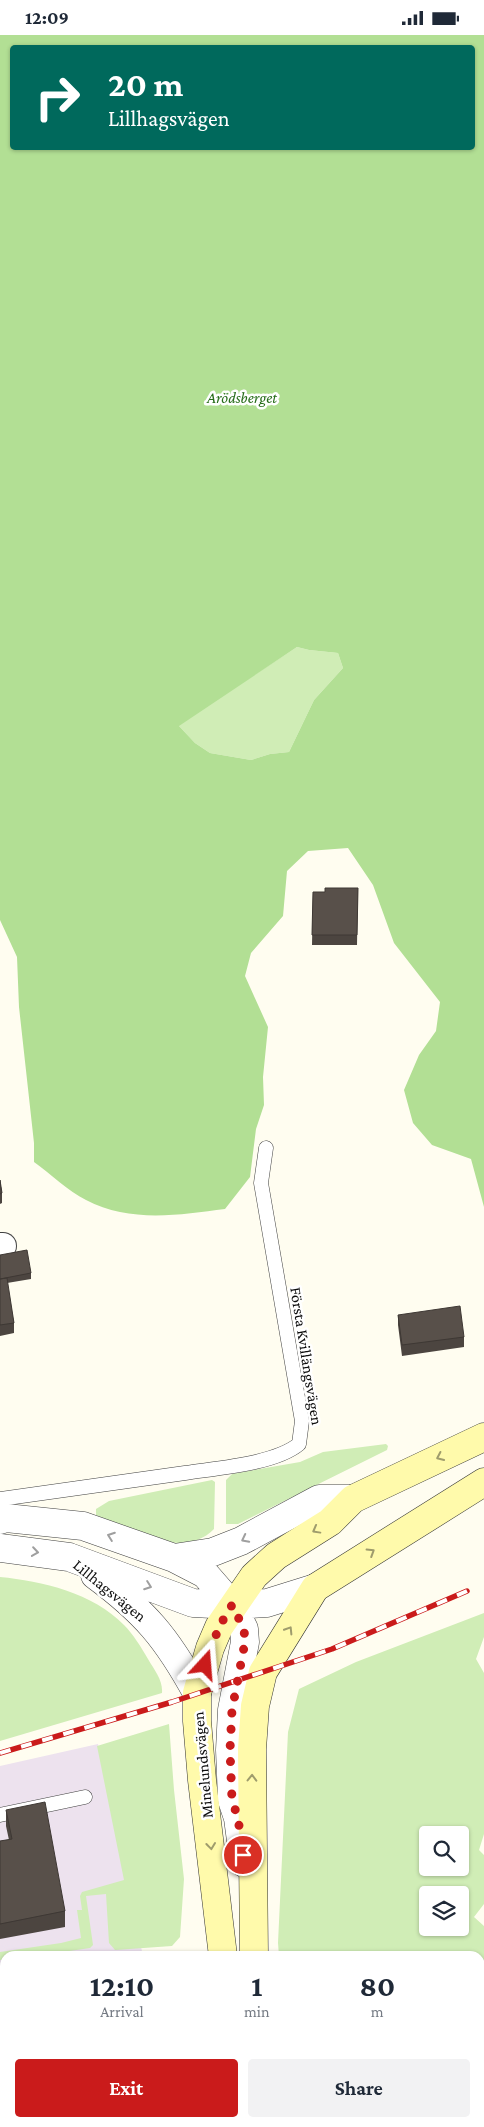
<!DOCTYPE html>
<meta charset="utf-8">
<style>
body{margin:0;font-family:"Crimson Pro",serif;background:#f2f2f3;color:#1f2937;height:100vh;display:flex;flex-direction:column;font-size:19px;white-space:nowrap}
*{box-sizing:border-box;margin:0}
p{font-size:16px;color:#747a83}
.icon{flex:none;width:28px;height:28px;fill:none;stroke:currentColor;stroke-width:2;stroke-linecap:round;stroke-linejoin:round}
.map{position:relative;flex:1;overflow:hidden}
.sheet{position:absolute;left:0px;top:1916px;width:485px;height:176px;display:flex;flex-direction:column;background:#fff;border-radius:15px 15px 0 0;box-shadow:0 1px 4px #0004}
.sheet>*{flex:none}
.guide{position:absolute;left:10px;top:10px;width:465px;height:105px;border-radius:5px;box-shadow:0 1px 4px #0004;background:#00695c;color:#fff;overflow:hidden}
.tools{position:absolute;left:419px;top:1791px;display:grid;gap:10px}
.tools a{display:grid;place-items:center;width:50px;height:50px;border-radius:5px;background:#fff;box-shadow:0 1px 4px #0004;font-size:25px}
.pin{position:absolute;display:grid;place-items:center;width:42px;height:42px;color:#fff;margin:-21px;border:2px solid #fff;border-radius:50%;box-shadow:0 1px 5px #0007}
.me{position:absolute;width:55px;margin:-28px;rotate:19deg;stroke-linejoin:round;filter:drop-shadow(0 0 4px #0008)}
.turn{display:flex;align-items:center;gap:18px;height:105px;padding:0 15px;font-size:22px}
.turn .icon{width:65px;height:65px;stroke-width:2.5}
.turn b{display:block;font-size:35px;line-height:42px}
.eta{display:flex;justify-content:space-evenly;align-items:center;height:85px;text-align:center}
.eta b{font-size:30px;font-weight:700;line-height:35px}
.primary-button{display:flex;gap:10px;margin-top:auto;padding:10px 15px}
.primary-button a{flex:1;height:58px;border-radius:5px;background:#ca1b1b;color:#fff;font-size:20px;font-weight:700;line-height:58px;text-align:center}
.primary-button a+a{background:#f2f2f3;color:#1f2937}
.status{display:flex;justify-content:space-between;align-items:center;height:35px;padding:0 25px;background:#fff;direction:ltr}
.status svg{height:14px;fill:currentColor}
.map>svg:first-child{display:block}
.industrial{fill:#ede2ee}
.green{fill:#d0edb6;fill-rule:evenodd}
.forest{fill:#b2df94;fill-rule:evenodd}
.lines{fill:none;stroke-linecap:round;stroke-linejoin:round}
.service-casing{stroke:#414141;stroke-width:15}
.minor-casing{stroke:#414141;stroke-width:28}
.tertiary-casing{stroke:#414141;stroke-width:29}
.secondary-casing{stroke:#303030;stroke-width:29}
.service{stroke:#fff;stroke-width:14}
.minor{stroke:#fff;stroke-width:26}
.tertiary{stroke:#fff;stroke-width:28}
.secondary{stroke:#fffaab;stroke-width:28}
.rail-casing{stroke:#ca1b1b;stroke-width:5.5}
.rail{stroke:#fff;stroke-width:4;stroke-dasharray:11;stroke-linecap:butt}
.wall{fill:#4c4540}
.shaded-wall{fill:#3e3834}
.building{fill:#58504a;stroke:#3e3834}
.oneway{stroke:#9f9c6c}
.oneway2{stroke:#9f9f9f}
.route{stroke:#ca1b1b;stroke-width:9;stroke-dasharray:0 16.2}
.labels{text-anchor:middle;stroke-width:5;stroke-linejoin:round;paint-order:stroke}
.park-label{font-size:16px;font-style:italic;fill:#266c19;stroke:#fff}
.street-label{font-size:16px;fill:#0e0e0e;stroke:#fff}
</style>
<div class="status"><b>12:09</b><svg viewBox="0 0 49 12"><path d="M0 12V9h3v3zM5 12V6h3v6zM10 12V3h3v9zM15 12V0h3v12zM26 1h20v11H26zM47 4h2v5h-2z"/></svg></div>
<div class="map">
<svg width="484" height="2092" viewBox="0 0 484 2092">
<rect width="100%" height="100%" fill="#fffdf0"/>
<path class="industrial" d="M98,1709L143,1921H5V2088H168V2092H0V1731Z"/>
<path class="green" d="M297,612L309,615L338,618L343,633L314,665L289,717L270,719L251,725L210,718L195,708L178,690Z
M386,1409L388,1411L387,1415L238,1489H226V1445L232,1439L300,1427L323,1417Z
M212,1445L215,1447L214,1494C183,1526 129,1495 96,1480V1474L109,1466Z
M0,1542C42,1546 93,1558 124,1590C133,1599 141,1612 148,1624C155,1636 163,1645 162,1658L0,1706Z
M484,1578V1602L476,1624L484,1638V1799L479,1815L484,1820V1869L474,1882L484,1891V2084L476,2092H284V2088H480V1921H279L278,1908L288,1697L299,1654L356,1627ZM428,1800H460V1832H428ZM428,1860H460V1892H428Z
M169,1689L174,1755L184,1844L180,1902L172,1911L115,1915L109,1908L106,1859L86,1861L93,1910L90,1913L35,1921H5V1925H0V1917L61,1908L81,1903L77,1875H82L80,1861L82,1857L124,1845L97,1711Z
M111,2088H169L170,2092H114Z
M181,2088H219V2092H181Z"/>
<path class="forest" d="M0,0H484V1172L471,1124L432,1110L413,1088L404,1055L419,1020L436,996L440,967L394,908L373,850L348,813L308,816L287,836L283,881L251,918L245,941L268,992L263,1042L264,1070L256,1094L250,1142L225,1174C179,1180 129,1188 86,1165C68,1156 51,1139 34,1127V1108L19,972L17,922L0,885ZM12,12H472V112H12ZM297,612L309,615L338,618L343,633L314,665L289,717L270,719L251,725L210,718L195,708L179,691Z"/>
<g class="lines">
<defs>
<path id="service" d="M0,1464C62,1455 124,1447 185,1438C217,1433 275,1429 299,1409L302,1386L261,1148L266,1113
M0,1780L85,1762
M62,2092L69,2088"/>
<path id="minor" d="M0,1211H3"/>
<path id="tertiary" d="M0,1485L6,1483L83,1491L174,1523L205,1539L232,1570L244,1594L245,1607L232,1675L230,1715L232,1765L238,1783L244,1828
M0,1513L69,1522L193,1568L232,1570L267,1568L315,1553
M174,1523L213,1517L241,1506L319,1464H353
M95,1540C145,1577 167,1603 197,1658"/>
<path id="secondary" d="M223,1921L202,1745L197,1686V1658L210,1613L219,1592L254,1541L276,1521L330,1487L353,1464L484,1402
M254,1921L252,1714L255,1671L263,1637L315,1553L484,1447
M235,2088V2092
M258,2088V2092"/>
</defs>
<use href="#service" class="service-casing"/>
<use href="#minor" class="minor-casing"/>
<use href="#tertiary" class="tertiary-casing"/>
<use href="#secondary" class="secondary-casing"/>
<use href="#service" class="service"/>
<use href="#minor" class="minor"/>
<use href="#tertiary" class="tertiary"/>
<use href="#secondary" class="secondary"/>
<defs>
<path id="rail" d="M0,1718L172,1667L332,1614L467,1556"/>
</defs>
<use href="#rail" class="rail-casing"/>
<use href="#rail" class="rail"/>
</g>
<path class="wall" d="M358,853L357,910H312L313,857H325Z
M0,1145L2,1158V1168L0,1169Z
M0,1220L31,1238V1244L7,1248L14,1288V1298L0,1301Z
M398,1280L464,1302V1312L402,1321L398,1290Z
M6,1775L65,1876V1892L0,1904V1806L9,1805L6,1791Z"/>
<path class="shaded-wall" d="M5,2084V2088H25L18,2092H0V2087Z"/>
<path class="building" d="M325,853H358L357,900H312L313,857H325Z
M0,1145L2,1158L0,1159Z
M27,1215L31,1238L0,1244V1220Z
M7,1243L14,1288L0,1290V1244Z
M460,1271L464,1302L402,1310L398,1280Z
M45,1767L65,1876L0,1889V1806L12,1804L6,1775Z
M0,1961H5V2084L0,2087Z
M484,2075V2092H466L471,2088H480V2079Z"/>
<defs><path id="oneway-chevron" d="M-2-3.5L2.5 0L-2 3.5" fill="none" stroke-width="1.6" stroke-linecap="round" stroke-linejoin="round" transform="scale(1.25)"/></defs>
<g class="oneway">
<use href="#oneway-chevron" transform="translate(440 1422) rotate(155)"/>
<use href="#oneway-chevron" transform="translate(316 1495) rotate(151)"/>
<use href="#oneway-chevron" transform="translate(371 1517) rotate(-32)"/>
<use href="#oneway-chevron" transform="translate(289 1595) rotate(-58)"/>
<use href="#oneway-chevron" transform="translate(252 1743) rotate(-89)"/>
<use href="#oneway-chevron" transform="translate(211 1811) rotate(83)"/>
</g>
<g class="oneway2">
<use href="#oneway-chevron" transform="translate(111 1501) rotate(-160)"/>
<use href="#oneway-chevron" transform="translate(245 1504) rotate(153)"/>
<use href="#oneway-chevron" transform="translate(35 1517) rotate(8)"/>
<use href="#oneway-chevron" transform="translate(148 1551) rotate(20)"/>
</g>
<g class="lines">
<path class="route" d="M205,1630L219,1592L232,1570L244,1594L245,1607L232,1675L230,1715L232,1765L238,1783L243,1820"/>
</g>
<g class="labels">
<g class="park-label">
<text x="242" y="368">Arödsberget</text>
</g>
<g class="street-label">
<text transform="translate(307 1321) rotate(81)" y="6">Första Kvillängsvägen</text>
<text transform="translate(110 1555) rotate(39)" y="6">Lillhagsvägen</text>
<text transform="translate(202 1730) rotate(-95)" y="6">Minelundsvägen</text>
</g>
</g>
</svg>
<div class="tools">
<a><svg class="icon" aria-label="search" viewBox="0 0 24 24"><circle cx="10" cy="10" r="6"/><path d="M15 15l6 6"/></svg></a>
<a><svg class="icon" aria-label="layers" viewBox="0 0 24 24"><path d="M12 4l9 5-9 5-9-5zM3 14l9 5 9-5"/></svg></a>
</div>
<div class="pin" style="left:243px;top:1820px;background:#d93025"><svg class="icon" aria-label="arrive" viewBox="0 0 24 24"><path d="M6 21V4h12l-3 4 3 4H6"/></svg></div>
<svg class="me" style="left:205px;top:1630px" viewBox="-20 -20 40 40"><path d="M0-17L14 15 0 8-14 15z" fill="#ca1b1b" stroke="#fff" stroke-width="4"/></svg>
<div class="guide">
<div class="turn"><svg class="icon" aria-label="right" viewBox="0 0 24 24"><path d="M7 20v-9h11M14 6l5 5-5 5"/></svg><div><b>20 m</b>Lillhagsvägen</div></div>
</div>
<section class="sheet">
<div class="eta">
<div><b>12:10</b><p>Arrival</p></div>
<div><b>1</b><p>min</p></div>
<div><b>80</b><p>m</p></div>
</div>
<div class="primary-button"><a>Exit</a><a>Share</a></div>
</section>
</div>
